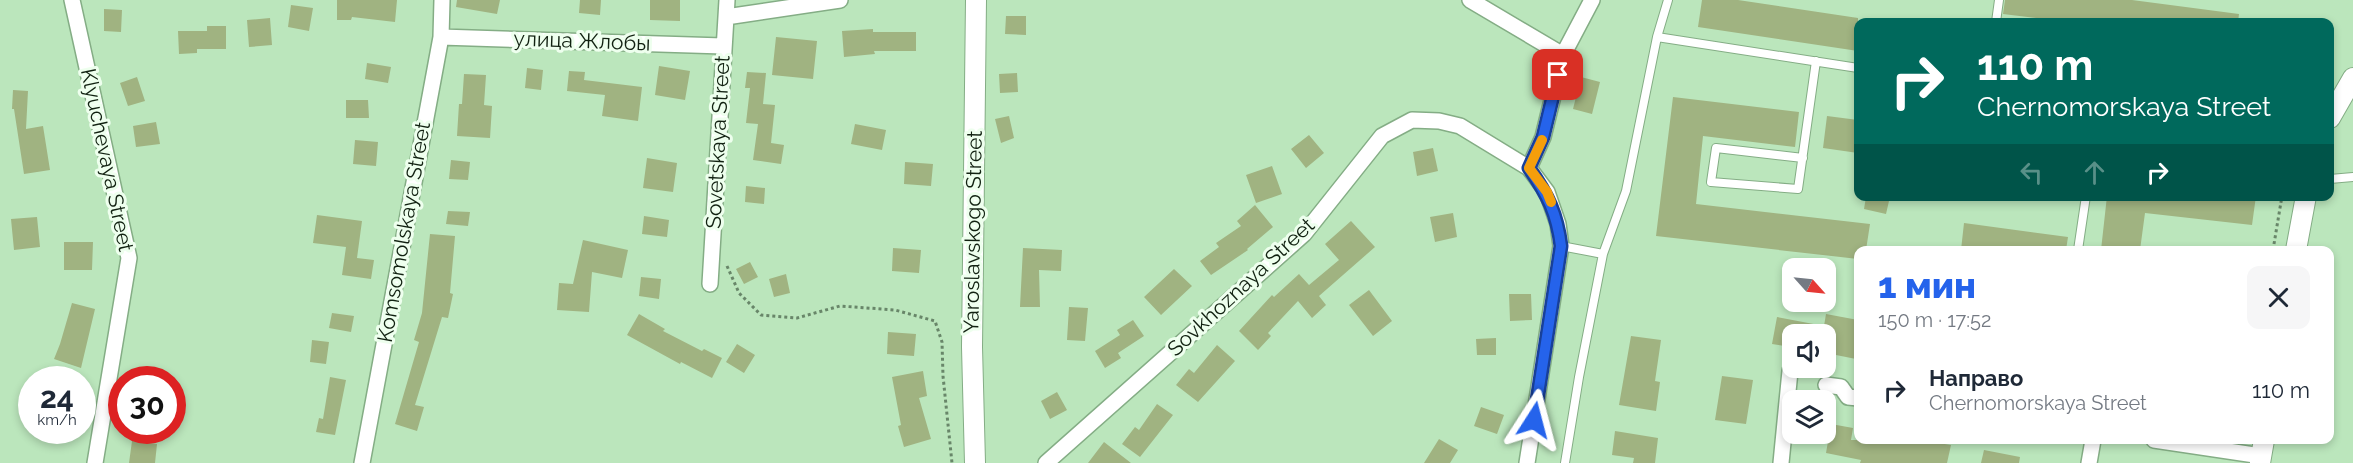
<!DOCTYPE html>
<html lang="ru">
<meta charset="utf-8">
<style>
body{margin:0;font-family:Raleway,sans-serif;background:#f6f6f7;color:#1f2937;height:100vh;display:flex;flex-direction:column;font-size:22px;white-space:nowrap}
*{box-sizing:border-box;margin:0}
p{font-size:20px;color:#747a83}
.icon{flex:none;width:33px;height:33px;fill:none;stroke:currentColor;stroke-width:2;stroke-linecap:round;stroke-linejoin:round}
.map{position:relative;flex:1;overflow:hidden}
.panel{position:absolute;left:1854px;top:246px;width:480px;height:198px;display:flex;flex-direction:column;background:#fff;border-radius:12px;box-shadow:0 3px 9px #0003}
.panel>*{flex:none}
.hud{position:absolute;left:1854px;top:18px;width:480px;height:183px;border-radius:12px;box-shadow:0 3px 9px #0003;background:#00695c;color:#fff;overflow:hidden}
.needle{width:39px;rotate:117deg}
.tools{position:absolute;left:1782px;top:258px;display:grid;gap:12px}
.tools a{display:grid;place-items:center;width:54px;height:54px;border-radius:12px;background:#fff;box-shadow:0 3px 9px #0003;font-size:30px}
.speed{position:absolute;left:18px;top:366px;display:flex;gap:12px;font-size:30px;font-weight:700;text-align:center}
.speed>*{display:grid;place-content:center;width:78px;height:78px;border-radius:50%;background:#fff;box-shadow:0 3px 9px #0003;line-height:1}
.speed small{font-size:15px;font-weight:400}
.speed .limit{border:9px solid #d22;background:#fff;color:#111}
.pin{position:absolute;display:grid;place-items:center;width:51px;height:51px;color:#fff;margin:-26px;border-radius:12px;box-shadow:0 3px 9px #0006}
.me{position:absolute;width:66px;margin:-33px;rotate:9deg;stroke-linejoin:round;filter:drop-shadow(0 0 4px #0008)}
.turn{display:flex;align-items:center;gap:21px;height:126px;padding:0 24px;font-size:27px}
.turn .icon{width:78px;height:78px;stroke-width:2.5}
.turn b{display:block;font-size:42px;line-height:51px}
.lanes{display:flex;align-items:center;height:57px;padding:0 24px;background:#0003;justify-content:center;gap:30px;direction:ltr}
.lanes .off{opacity:.35}
.round{display:grid;place-items:center;flex:none;width:63px;height:63px;border-radius:12px;background:#f6f6f7}
.head{display:flex;align-items:center;justify-content:space-between;height:102px;padding:0 24px}
h1{font-size:36px;font-weight:800;line-height:45px;color:#2563eb}
ul{padding:0;list-style:none}
li{display:flex;align-items:center;gap:18px;height:84px;padding:0 24px}
li div{flex:1}
li b{display:block;font-size:22px}
li em{font-style:normal}
.map>svg:first-child{display:block}
.building{fill:#a0b381}
.lines{fill:none;stroke-linecap:round;stroke-linejoin:round}
.service-casing{stroke:#84ad85;stroke-width:10}
.minor-casing{stroke:#84ad85;stroke-width:18}
.tertiary-casing{stroke:#84ad85;stroke-width:22}
.path{stroke:#688669;stroke-width:3;stroke-dasharray:3 3;stroke-linecap:butt}
.service{stroke:#fff;stroke-width:8}
.minor{stroke:#fff;stroke-width:15}
.tertiary{stroke:#fff;stroke-width:20}
.route-casing{stroke:#184099;stroke-width:15}
.route{stroke:#2563eb;stroke-width:10}
.slow{stroke:#f59e0b;stroke-width:10}
.labels{text-anchor:middle;stroke-width:6;stroke-linejoin:round;paint-order:stroke}
.street-label{font-size:21px;fill:#112111;stroke:#efe}
</style>
<div class="map">
<svg width="2353" height="463" viewBox="0 0 2353 463">
<rect width="100%" height="100%" fill="#bbe6bc"/>
<path class="building" d="M337,0H397L395,22L352,17L351,20H337Z
M457,0H500L497,14L456,7Z
M580,0H601L600,15L579,13Z
M650,0H680V21L650,20Z
M1702,0H1738L1858,18V51L1698,27Z
M2005,0H2132L2239,14L2238,22H2070L2003,14Z
M291,5L313,8L309,31L288,27Z
M104,9L122,10L121,32L104,31Z
M1006,16H1026V35L1005,34Z
M270,18L272,45L249,47L247,20Z
M207,26H226V49H197V53L179,54L178,31H207Z
M873,29V32H916V51H874L875,54L844,57L842,31Z
M776,37L817,41L813,79L772,75Z
M367,63L391,67L388,83L365,79Z
M659,66L690,71L685,100L655,95Z
M527,68L543,70L541,90L525,88Z
M569,71L585,72L584,80L642,87L638,121L602,116L605,95L567,91Z
M747,72L766,73L763,104L775,105L771,143L784,145L781,164L753,160L758,124L746,123L750,88H745Z
M1017,73L1018,92L1000,93L999,74Z
M464,74L486,75L484,105L492,106L490,138L457,136L459,104H462Z
M137,77L145,101L128,106L120,83Z
M1581,77L1600,82L1592,114L1573,109Z
M13,90L28,91L26,129L43,126L50,170L24,174L14,109H12Z
M1673,97L1799,112L1795,147L1703,136L1696,204L1870,224L1866,250H1858V259L1656,236Z
M346,100H368L369,118H346Z
M1009,116L1014,138L1001,143L995,119Z
M1827,116L1858,120V153L1823,148Z
M156,122L160,144L136,147L133,126Z
M855,124L886,130L882,150L851,144Z
M1309,135L1324,153L1306,168L1291,149Z
M355,140L378,142L376,166L353,164Z
M1433,148L1438,171L1417,176L1413,152Z
M647,158L677,163L673,192L643,188Z
M451,160L470,162L468,180L449,179Z
M905,162L933,164L931,186L904,184Z
M1272,166L1282,194L1256,203L1246,175Z
M746,186L765,188L764,204L745,202Z
M2107,196H2256L2252,225L2145,213L2140,250H2101Z
M1866,197L1889,201L1886,214L1864,209Z
M1255,205L1273,227L1247,249L1248,250L1211,275L1200,261L1219,247L1216,243L1241,226L1237,221Z
M448,211L470,212L468,226L446,224Z
M1453,213L1457,237L1435,242L1430,217Z
M317,215L362,221L357,258L374,260L371,279L342,275L346,247L313,243Z
M644,216L669,220L667,237L642,234Z
M37,217L40,247L14,250L11,219Z
M1351,221L1375,247L1319,296L1326,305L1312,318L1298,301L1268,333L1271,336L1258,350L1239,331L1272,295L1274,297L1299,274L1309,285L1339,260L1325,244Z
M1964,223L2068,237L2066,250H1961Z
M430,234L455,236L450,293L453,294L448,318L442,317L415,405L424,407L417,431L395,424L419,342L414,340L422,313Z
M583,240L628,250L622,278L592,272L589,312L557,310L559,283L573,284Z
M64,242H93L92,270H64Z
M893,248L921,250L919,273L892,271Z
M1023,248L1062,250L1061,271L1039,270L1040,307H1020Z
M750,262L758,277L744,284L736,269Z
M1174,269L1192,286L1161,315L1144,297Z
M786,274L790,293L774,297L769,279Z
M641,277L661,279L659,299L639,296Z
M1369,290L1392,321L1373,336L1349,305Z
M1509,294H1531L1532,320L1510,321Z
M72,303L95,309L81,368L54,359L60,344Z
M1069,307L1088,308L1085,341L1067,340Z
M332,313L354,316L351,332L329,328Z
M639,314L665,329L663,331L702,351L704,349L722,358L712,378L681,362L680,364L627,335Z
M1826,314L1858,320V342L1856,359L1826,353V334H1792V347L1772,344L1777,317L1824,326Z
M1133,320L1144,336L1118,353L1121,358L1105,368L1095,351L1120,335L1117,330Z
M888,332L916,334L914,356L887,354Z
M1631,336L1661,340L1655,381L1660,382L1656,411L1619,405Z
M1496,338V355H1477L1476,339Z
M312,340L329,342L326,364L310,362Z
M737,344L755,355L744,373L726,362Z
M1217,345L1235,361L1198,402L1176,385L1189,369L1194,373Z
M923,371L927,396L919,398L931,439L904,447L898,426L901,425L892,377Z
M1722,376L1753,380L1746,424L1715,420Z
M330,377L346,380L335,435L316,432L319,418L323,419Z
M1057,392L1067,410L1050,419L1041,401Z
M1157,404L1173,415L1140,457L1122,444L1135,427L1139,430Z
M1481,407L1504,415L1497,434L1474,426Z
M1831,424L1853,428L1851,440H1920L1951,445L1947,463H1860L1861,460L1826,453Z
M1615,431L1658,438L1655,463H1633L1634,458L1612,455Z
M1439,439L1458,450L1450,463H1424Z
M132,441L157,444L155,463H129Z
M1104,442L1131,463H1088Z
M1984,450L2020,457L2019,463H1981Z"/>
<g class="lines">
<defs>
<path id="service" d="M1996,22L1999,0
M1657,37L1858,68
M1803,158L1716,148L1711,182L1798,189L1816,61
M2330,179L2353,177
M1561,246L1603,254
M2078,250L2086,196
M1565,463L1579,377L1603,254L1626,191L1657,37L1668,0"/>
<path id="minor" d="M72,0L129,258L95,463
M1470,0L1563,55
M726,17L840,0
M441,37L723,46
M1529,168L1543,137L1563,55L1592,0
M710,284L727,0
M1826,385L1841,387L1848,397L1858,398
M2154,440L2261,456
M362,463L441,37L442,0
M1046,463L1304,234L1382,136L1412,120L1439,121L1460,126L1529,168L1547,192L1558,224L1561,246L1527,463
M1781,463L1790,371
M2089,463L2093,440"/>
<path id="tertiary" d="M2330,118L2353,78
M2296,250L2306,196
M975,463L972,347L976,0
M2260,463L2264,440"/>
</defs>
<use href="#service" class="service-casing"/>
<use href="#minor" class="minor-casing"/>
<use href="#tertiary" class="tertiary-casing"/>
<path class="path" d="M2273,250L2282,196
M727,266L739,293L761,315L797,318L840,306L895,310L935,321L942,342L943,376L952,463"/>
<use href="#service" class="service"/>
<use href="#minor" class="minor"/>
<use href="#tertiary" class="tertiary"/>
</g>
<g class="lines">
<defs>
<path id="route" d="M1534,420L1561,246C1557,214 1548,195 1529,168L1543,137L1558,75"/>
</defs>
<use href="#route" class="route-casing"/>
<use href="#route" class="route"/>
<path class="slow" d="M1542,140L1529,168L1547,192L1551,202"/>
</g>
<g class="labels">
<g class="street-label">
<text transform="translate(582 41) rotate(2)" y="7">улица Жлобы</text>
<text transform="translate(718 142) rotate(-87)" y="7">Sovetskaya Street</text>
<text transform="translate(107 160) rotate(78)" y="7">Klyuchevaya Street</text>
<text transform="translate(404 232) rotate(-80)" y="7">Komsomolskaya Street</text>
<text transform="translate(973 232) rotate(-89)" y="7">Yaroslavskogo Street</text>
<text transform="translate(1241 287) rotate(-43)" y="7">Sovkhoznaya Street</text>
</g>
</g>
</svg>
<div class="tools">
<a><svg class="needle" viewBox="-14 -14 28 28"><path d="M0-13l5 13h-10z" fill="#e53935"/><path d="M0 13l5-13h-10z" fill="#747a83"/></svg></a>
<a><svg class="icon" aria-label="sound" viewBox="0 0 24 24"><path d="M4 9h4l5-4v14l-5-4H4zM17 9q2 3 0 6"/></svg></a>
<a><svg class="icon" aria-label="layers" viewBox="0 0 24 24"><path d="M12 4l9 5-9 5-9-5zM3 14l9 5 9-5"/></svg></a>
</div>
<div class="speed"><div>24<small>km/h</small></div><div class="limit">30</div></div>
<div class="pin" style="left:1558px;top:75px;background:#d93025"><svg class="icon" aria-label="arrive" viewBox="0 0 24 24"><path d="M6 21V4h12l-3 4 3 4H6"/></svg></div>
<svg class="me" style="left:1534px;top:420px" viewBox="-20 -20 40 40"><path d="M0-17L14 15 0 8-14 15z" fill="#2563eb" stroke="#fff" stroke-width="4"/></svg>
<div class="hud">
<div class="turn"><svg class="icon" aria-label="right" viewBox="0 0 24 24"><path d="M7 20v-9h11M14 6l5 5-5 5"/></svg><div><b>110 m</b>Chernomorskaya Street</div></div>
<div class="lanes"><svg class="icon off" aria-label="left" viewBox="0 0 24 24"><path d="M17 20v-9H6M10 6l-5 5 5 5"/></svg><svg class="icon off" aria-label="ahead" viewBox="0 0 24 24"><path d="M12 20V5M6 11l6-6 6 6"/></svg><svg class="icon" aria-label="right" viewBox="0 0 24 24"><path d="M7 20v-9h11M14 6l5 5-5 5"/></svg></div>
</div>
<section class="panel">
<div class="head"><div><h1>1 мин</h1><p>150 m · 17:52</p></div><a class="round"><svg class="icon" aria-label="close" viewBox="0 0 24 24"><path d="M6 6l12 12M18 6L6 18"/></svg></a></div>
<ul>
<li><svg class="icon" aria-label="right" viewBox="0 0 24 24"><path d="M7 20v-9h11M14 6l5 5-5 5"/></svg><div><b>Направо</b><p>Chernomorskaya Street</p></div><em>110 m</em></li>
</ul>
</section>
</div>
